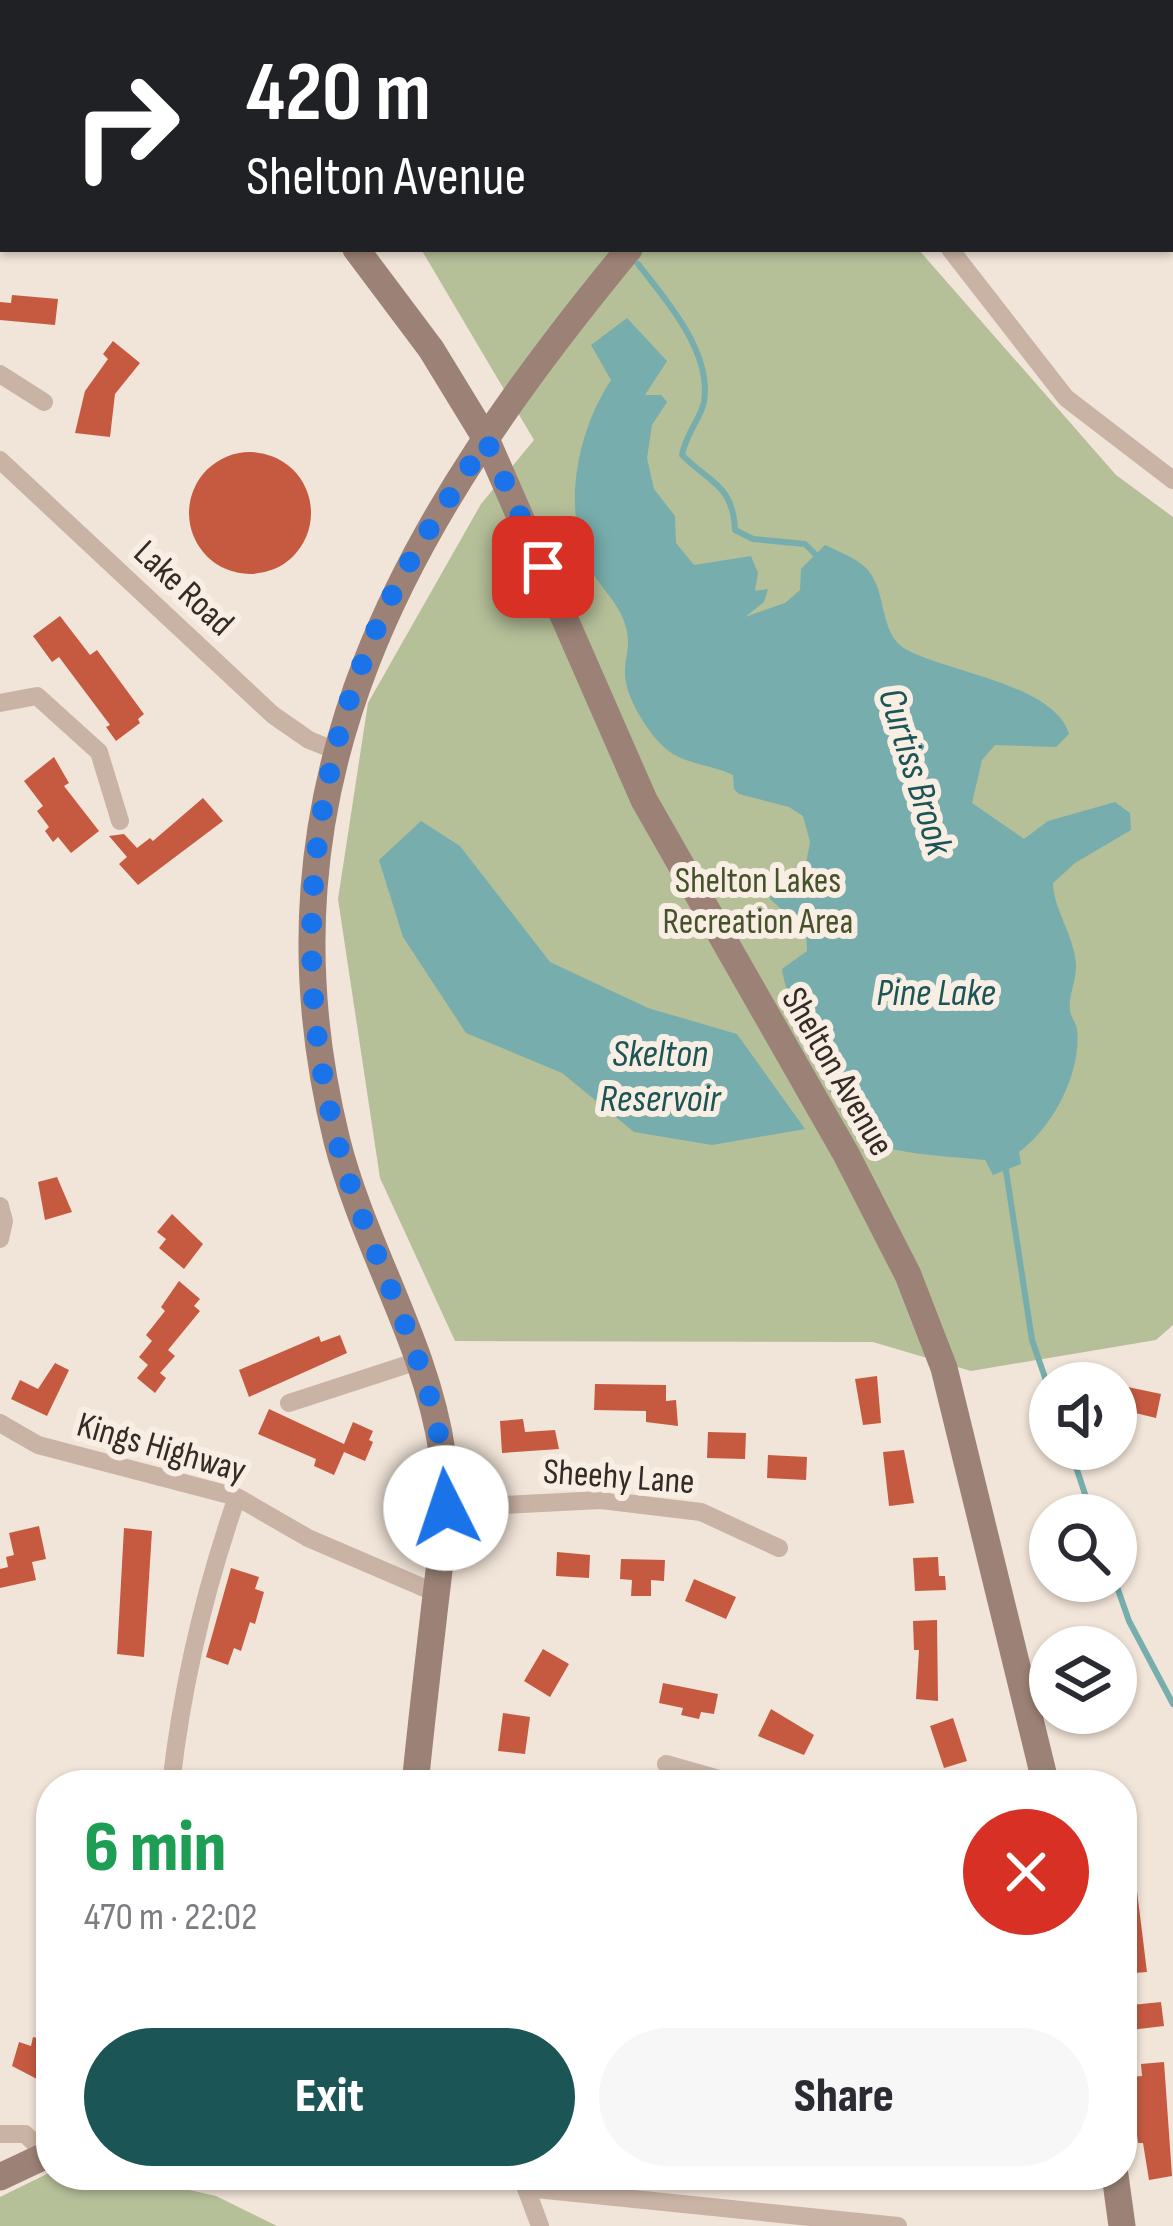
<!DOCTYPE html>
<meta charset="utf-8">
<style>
body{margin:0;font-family:"Sofia Sans Condensed",sans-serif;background:#f7f7f7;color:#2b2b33;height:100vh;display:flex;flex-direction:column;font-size:45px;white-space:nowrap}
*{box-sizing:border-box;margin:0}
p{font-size:39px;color:#7c7c81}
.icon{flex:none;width:66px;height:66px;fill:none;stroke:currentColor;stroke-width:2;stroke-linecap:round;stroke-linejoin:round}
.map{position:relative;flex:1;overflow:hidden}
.sheet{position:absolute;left:36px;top:1770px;width:1101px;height:420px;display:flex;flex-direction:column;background:#fff;border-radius:48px;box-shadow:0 3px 9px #0004}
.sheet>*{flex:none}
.top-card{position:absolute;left:0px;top:0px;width:1173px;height:252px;box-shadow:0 3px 9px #0004;background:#202124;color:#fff;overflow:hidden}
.tools{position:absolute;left:1029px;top:1362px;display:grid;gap:24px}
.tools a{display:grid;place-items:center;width:108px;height:108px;border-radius:50%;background:#fff;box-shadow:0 3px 9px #0004;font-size:60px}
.pin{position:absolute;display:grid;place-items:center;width:102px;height:102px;color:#fff;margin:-51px;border-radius:24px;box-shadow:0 6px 18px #0006}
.me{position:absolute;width:132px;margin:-66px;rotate:356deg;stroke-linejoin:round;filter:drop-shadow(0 0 9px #0008)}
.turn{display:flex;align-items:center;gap:42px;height:252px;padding:0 48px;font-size:54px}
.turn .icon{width:156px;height:156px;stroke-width:2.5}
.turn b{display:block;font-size:84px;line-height:102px}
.round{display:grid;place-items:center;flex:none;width:126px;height:126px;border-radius:63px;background:#f7f7f7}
.overview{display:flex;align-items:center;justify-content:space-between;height:204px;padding:0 48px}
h1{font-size:72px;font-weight:800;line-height:90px;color:#1e9e55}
.cta{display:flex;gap:24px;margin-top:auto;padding:24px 48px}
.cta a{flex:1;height:138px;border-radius:72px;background:#1c5555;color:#fff;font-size:48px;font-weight:800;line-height:138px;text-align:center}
.cta a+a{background:#f7f7f7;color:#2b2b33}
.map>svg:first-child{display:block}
.green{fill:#b5bf98}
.water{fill:#77aead}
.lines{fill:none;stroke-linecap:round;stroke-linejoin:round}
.stream{stroke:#77aead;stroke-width:6}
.building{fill:#c55a41}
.street{stroke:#c9b3a4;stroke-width:18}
.secondary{stroke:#9c8276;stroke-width:27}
.route{stroke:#1a73e8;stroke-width:21;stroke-dasharray:0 37.8}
.labels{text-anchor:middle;stroke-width:12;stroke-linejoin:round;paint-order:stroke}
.street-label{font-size:36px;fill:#342a26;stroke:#f9eee4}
.park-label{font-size:36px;fill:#46522a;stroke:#f9eee4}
.water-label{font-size:39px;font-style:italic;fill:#1c5555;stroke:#f9eee4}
</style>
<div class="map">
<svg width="1173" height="2226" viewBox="0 0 1173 2226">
<rect width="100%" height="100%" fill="#f1e4d8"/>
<path class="green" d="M151,0H836L155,3Z
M421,249H918L1116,475L1173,517V1325L1156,1340L971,1371L873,1342L455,1341L380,1178L338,899L368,703L481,504L534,440Z
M51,2172L123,2175L216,2196L277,2226H0V2197Z"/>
<path class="water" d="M627,318L667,361L645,395H661L667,402L652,425L647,458L654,489L675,516L676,543L694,565L751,556L758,573L755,591L768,589L764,602L745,617L785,603L800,590L801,569L825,545C839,552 855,557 866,568C888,590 878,635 907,650C951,673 1055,685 1069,734L1056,747L995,745L982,760L972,803L1024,839L1048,821L1115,802L1130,813L1131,830L1075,863L1053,883C1054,911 1074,935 1076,964C1077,979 1068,996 1070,1011C1071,1017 1076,1023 1077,1029C1082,1073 1052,1128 1019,1152L1021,1164L993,1175L985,1160C956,1157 891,1154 867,1141C839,1125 786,1003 782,969L807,951L806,926L799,915L782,910L770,899C771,877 789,871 806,863L810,842L803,816L789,807L739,794L734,789L733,775C711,764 684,765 665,748C648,733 626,698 625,675C624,654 633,647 624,621C617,601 598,585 589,566C561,508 578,430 611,380L591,345Z
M421,821L460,846L550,962L648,1008L737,1034L805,1129L712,1145L634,1132L562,1073L466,1033L403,937L379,860Z"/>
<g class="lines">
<path class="stream" d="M336,0L339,3
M638,264C667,301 712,352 704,402C701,418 686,433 682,455C711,484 733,485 735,530L753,539L805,544L817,556
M1005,1164L1032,1340L1050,1392
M1070,1449L1092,1515
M1115,1581L1129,1621L1173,1704"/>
</g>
<path class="building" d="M12,295L58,299L55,325L0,320V302L11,303Z
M113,341L140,363L115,394L110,437L75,433L85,391L108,359L103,354Z
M189 513a61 61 0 1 1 122 0a61 61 0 1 1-122 0Z
M60,616L90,655L97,650L144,714L138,719L140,723L116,741L106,727L110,725L59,657L52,662L33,636Z
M54,757L69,783L64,786L99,831L71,853L58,837L53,842L45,831L49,827L37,811L43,806L24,781Z
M203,798L223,821L138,885L119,864L127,857L109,836L124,834L137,848L150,838L153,841Z
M57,1177L72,1212L45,1220L38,1182Z
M172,1214L203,1244L184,1269L159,1248L166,1239L157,1232Z
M179,1281L200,1299L194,1306L200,1311L168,1350L175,1356L160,1373L166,1378L155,1393L137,1378L148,1365L139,1357L152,1341L146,1335L165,1311L161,1307Z
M340,1335L347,1353L249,1397L239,1370L319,1336L321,1342Z
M55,1363L69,1370L47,1416L11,1399L20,1380L38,1389Z
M877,1376L881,1423L863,1425L855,1379Z
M595,1384L666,1385V1401L676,1400L678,1426L646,1422V1411L594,1410Z
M1128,1387L1161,1394L1156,1418L1123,1410Z
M269,1409L344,1444L353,1422L373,1431L369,1440L373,1442L365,1461L344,1452L334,1475L314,1466L316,1459L258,1434Z
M523,1419L525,1432L555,1430L559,1449L502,1453L500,1421Z
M708,1432L746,1433L745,1459L707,1458Z
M904,1450L914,1503L889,1506L883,1452Z
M768,1455L807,1457L806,1480L767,1478Z
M39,1526L46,1559L32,1562L36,1580L0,1588V1569L8,1567L6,1557L14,1555L9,1533Z
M124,1528L152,1531L144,1657L117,1654Z
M557,1552L590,1555L589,1578L556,1576Z
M938,1557L939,1576H945L946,1590L915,1591L913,1558Z
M621,1559L665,1560L664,1581L651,1580V1596H631L632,1580L620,1579Z
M231,1568L259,1577L255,1589L264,1592L255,1624L250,1622L241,1651L234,1648L228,1665L206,1657Z
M694,1579L736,1597L726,1619L685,1601Z
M937,1620L938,1701L916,1699L919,1650H914L913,1621Z
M543,1649L569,1664L550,1697L524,1681Z
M663,1683L718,1694L714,1714L701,1712L699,1719L681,1715L683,1708L659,1703Z
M771,1709L814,1735L804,1755L758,1736Z
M503,1713L530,1717L525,1754L498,1751Z
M953,1718L967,1761L944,1768L930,1726Z
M1122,1851H1132L1147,1972L1122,1974V1945H1126Z
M1161,2002L1164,2026L1122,2031V2006Z
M33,2037L47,2041L44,2050L51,2052V2078L39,2074L37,2079L12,2066L19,2042L31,2046Z
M1164,2062L1172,2176L1149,2180L1143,2143H1138L1130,2077L1142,2076L1141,2064Z"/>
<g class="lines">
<path class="street" d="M950,249L1066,398L1173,480
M0,374L44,402
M0,460L273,715L309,740L334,750
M0,703L37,696L99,752L120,821
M0,1206L4,1221L0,1239
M289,1403L418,1361
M0,1423L38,1445L237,1497L308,1538L436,1593
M445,1508L601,1500L701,1512L779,1548
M666,1764L740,1785
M171,1785C182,1685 204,1592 237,1497
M0,2134H25L46,2154
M521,2175L540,2226
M526,2188L898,2226"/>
<path class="secondary" d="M84,0L89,3
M867,3L870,0
M356,249L431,349L486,439L644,800L846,1154L908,1275L944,1368L1046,1785
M415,1785C421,1725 428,1665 435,1604C441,1553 449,1502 442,1451C426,1343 364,1247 337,1141C248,783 408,517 629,249
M1115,2175L1122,2226
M0,2177L51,2153"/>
</g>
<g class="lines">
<path class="route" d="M446,1508C443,1474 442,1441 433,1409C409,1318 362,1234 338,1144C286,950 311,738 409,563C433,521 461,481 486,440L543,567"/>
</g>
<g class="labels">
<g class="street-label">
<text transform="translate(185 587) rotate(43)" y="13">Lake Road</text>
<text transform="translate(839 1071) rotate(60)" y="13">Shelton Avenue</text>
<text transform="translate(162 1446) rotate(16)" y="13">Kings Highway</text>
<text transform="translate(619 1475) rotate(4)" y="13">Sheehy Lane</text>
</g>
<g class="park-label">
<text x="758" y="892">Shelton Lakes<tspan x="758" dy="41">Recreation Area</tspan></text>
</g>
<g class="water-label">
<text transform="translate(917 771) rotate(73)" y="14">Curtiss Brook</text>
<text x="936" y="1005">Pine Lake</text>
<text x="660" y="1066">Skelton<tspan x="660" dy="45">Reservoir</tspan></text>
</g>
</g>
</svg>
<div class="tools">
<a><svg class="icon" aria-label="sound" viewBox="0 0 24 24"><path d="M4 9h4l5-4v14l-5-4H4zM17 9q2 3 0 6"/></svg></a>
<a><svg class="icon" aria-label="search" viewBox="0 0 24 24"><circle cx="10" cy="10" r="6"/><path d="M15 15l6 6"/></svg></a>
<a><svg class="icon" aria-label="layers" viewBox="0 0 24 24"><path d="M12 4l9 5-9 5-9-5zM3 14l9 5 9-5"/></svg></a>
</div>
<div class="pin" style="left:543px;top:567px;background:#d93025"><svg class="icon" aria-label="arrive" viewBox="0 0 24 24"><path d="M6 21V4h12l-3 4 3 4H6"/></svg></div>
<svg class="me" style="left:446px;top:1508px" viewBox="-20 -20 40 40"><circle r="19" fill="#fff"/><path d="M0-13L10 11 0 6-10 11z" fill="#1a73e8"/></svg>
<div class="top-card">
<div class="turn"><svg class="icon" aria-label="right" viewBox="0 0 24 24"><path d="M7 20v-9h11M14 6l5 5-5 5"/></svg><div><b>420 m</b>Shelton Avenue</div></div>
</div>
<section class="sheet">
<div class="overview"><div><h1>6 min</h1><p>470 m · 22:02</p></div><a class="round" style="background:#d93025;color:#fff"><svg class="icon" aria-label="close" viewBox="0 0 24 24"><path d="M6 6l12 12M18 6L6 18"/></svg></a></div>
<div class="cta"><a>Exit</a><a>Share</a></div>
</section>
</div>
